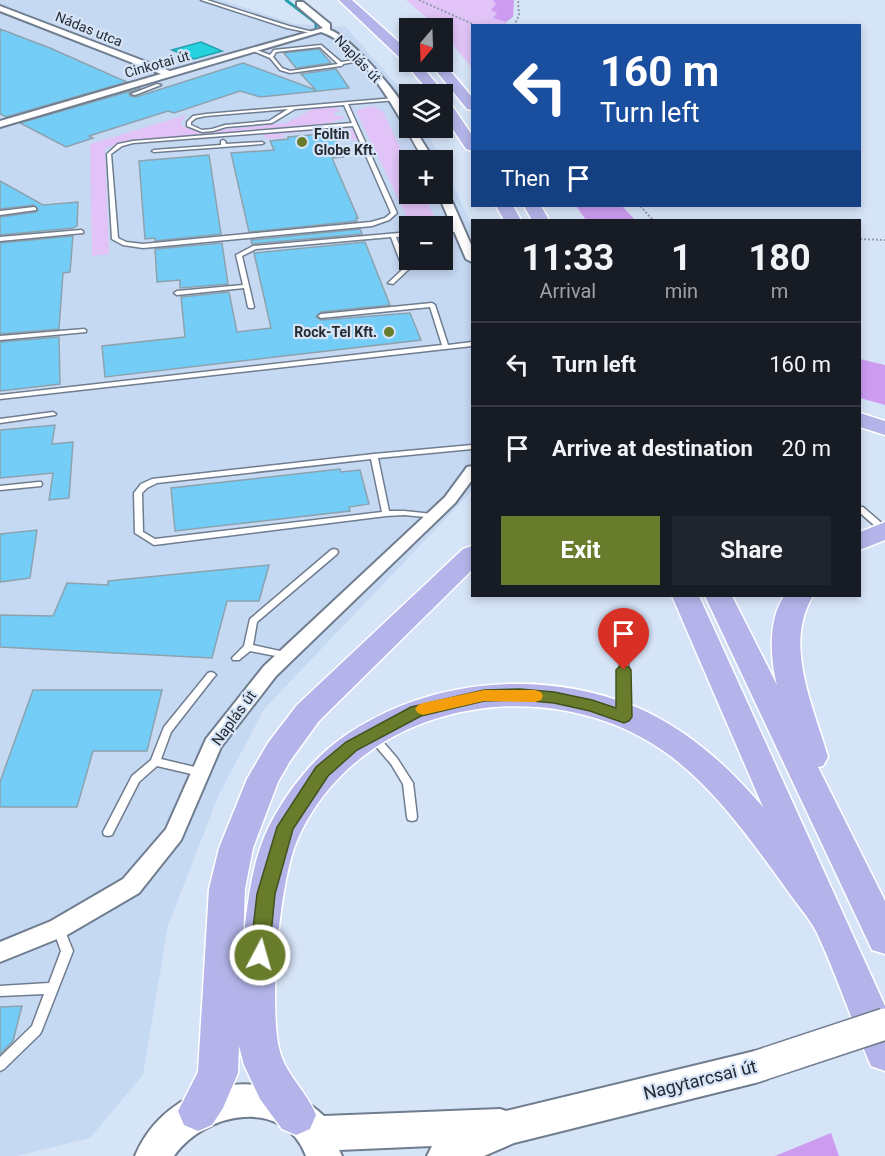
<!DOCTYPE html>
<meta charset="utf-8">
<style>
body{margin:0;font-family:Roboto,sans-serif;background:#20242c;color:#f1f3f6;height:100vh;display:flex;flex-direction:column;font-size:22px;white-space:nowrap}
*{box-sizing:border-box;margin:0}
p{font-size:20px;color:#9ea1a6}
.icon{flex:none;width:33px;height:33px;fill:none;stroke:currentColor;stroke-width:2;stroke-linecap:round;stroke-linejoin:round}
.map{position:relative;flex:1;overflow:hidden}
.details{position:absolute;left:471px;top:219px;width:390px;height:378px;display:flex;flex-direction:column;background:#171b24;border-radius:0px;box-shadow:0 3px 9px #0003}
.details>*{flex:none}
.guide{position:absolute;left:471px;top:24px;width:390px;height:183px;border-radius:0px;box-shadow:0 3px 9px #0003;background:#1a4fa0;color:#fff;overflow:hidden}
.needle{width:39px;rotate:199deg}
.buttons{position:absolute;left:399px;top:18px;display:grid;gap:12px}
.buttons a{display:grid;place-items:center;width:54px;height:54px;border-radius:0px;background:#171b24;box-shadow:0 3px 9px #0003;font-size:30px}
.pin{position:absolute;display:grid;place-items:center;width:51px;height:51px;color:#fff;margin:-62px -26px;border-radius:50% 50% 50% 0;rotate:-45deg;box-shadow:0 0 6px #0007}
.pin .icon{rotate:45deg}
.me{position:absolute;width:66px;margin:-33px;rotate:6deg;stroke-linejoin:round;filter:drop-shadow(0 0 4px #0008)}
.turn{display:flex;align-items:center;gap:21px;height:126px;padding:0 30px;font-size:27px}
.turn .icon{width:78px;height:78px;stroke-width:2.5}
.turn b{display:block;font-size:42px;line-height:51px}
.then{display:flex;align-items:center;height:57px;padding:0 30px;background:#0003;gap:12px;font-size:22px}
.eta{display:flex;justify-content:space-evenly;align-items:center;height:102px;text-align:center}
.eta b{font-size:36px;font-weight:700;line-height:42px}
.action{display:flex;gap:12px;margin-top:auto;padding:12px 30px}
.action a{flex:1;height:69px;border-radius:0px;background:#687c2c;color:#fff;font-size:24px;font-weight:700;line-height:69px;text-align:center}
.action a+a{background:#20242c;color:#f1f3f6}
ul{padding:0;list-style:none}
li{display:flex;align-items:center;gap:18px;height:84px;padding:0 30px;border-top:2px solid #363941}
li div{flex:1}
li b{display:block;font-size:22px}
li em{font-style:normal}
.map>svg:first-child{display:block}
.built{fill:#c6d9f3;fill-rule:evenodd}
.green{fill:#e1c3f7}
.forest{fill:#cd9cf1}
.water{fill:#25d3df;stroke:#25a1ab;stroke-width:1.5}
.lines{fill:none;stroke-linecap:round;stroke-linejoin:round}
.stream{stroke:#25a1ab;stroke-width:3}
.building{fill:#73cdf6;stroke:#8ca3af;stroke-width:1.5}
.service-casing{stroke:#707d8f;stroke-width:3}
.minor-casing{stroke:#707d8f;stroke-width:4}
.secondary-casing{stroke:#707d8f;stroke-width:4}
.trunk-casing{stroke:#fff;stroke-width:3}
.path{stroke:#929dac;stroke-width:2;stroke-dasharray:2 2;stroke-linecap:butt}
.service{fill:#fff;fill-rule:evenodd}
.minor{fill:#fff;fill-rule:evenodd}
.secondary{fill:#fff;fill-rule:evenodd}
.trunk{fill:#b4b4ea;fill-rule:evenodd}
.secondary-bridge-casing{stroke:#707d8f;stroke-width:34;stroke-linecap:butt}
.secondary-bridge{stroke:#fff;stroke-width:31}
.route{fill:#687c2c;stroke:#44511d;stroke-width:1.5}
.slow{fill:#f59e0b}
.poi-dot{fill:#687c2c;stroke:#d6e4f8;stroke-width:2}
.labels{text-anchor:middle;stroke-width:4.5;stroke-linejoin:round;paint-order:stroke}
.far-street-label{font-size:14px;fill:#262b32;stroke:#d6e4f8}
.far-poi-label{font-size:14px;font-weight:bold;fill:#262b32;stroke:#d6e4f8;text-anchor:start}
.street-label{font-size:15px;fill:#262b32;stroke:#d6e4f8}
.near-street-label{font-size:18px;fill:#262b32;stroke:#d6e4f8}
</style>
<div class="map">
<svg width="885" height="1156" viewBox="0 0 885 1156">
<rect width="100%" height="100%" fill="#d6e4f8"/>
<path class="built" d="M0,0H222L295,24L346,27L409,99L410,128H425L441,160H410V194H442L443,164L472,225V491L265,708L219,794L168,926L143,1075L90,1138L16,1156H0ZM410,226H442V260H410Z"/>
<path class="green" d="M406,0H493L497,3V13L493,18L506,22V25L472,26V68L443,33L442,28H438Z
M372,106L383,111L409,166L410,194H423L438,223L411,225L357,113V110Z
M326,107L337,108L341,111L334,112L336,116H343L344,118L331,123L124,141L105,149L109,254L92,256L90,144L186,115L182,121V126L202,132L286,123L315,108Z
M340,127L353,130L358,140L341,141L337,133L318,135L317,131L282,134L283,138L265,139L264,134Z"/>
<path class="forest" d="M493,0H514L513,17L506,22L493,18L497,13L491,10L496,4Z
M576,206H622L635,220H586Z
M860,359L885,365V405L860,398Z
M831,1133L839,1156H775Z"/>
<path class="water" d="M201,42L222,51L194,59L172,50Z"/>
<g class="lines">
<path class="stream" d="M286,0L316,23V27"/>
</g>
<path class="building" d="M0,29L50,48L127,82L6,117L0,114Z
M319,49L331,63L296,68L284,53Z
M243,63L316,90L301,74L336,69L349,88L260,97L240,91L174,113L168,111L89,136L93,138L66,147L20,123L141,88L129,93L130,96L136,97Z
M333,133L343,157L332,158L358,218H356L357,221L249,232L231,153L274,150L270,141L288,139V137Z
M209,155L221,234L155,241V238L145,239L139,161Z
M0,181L43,205L78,202L77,226L73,228L0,235V217L36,212L38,210L34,205L0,209Z
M360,229L362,234L252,244L251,240Z
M73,236L70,272L63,273L59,329L0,334V243Z
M365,242L390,305L321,312L316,317L321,320L410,313L421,340L105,377L102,346L185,337L181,297L229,292L237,332L271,328L254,253Z
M222,243L228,284L180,288V280L157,282L155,249Z
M59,337L60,384L0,391V342Z
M55,425L52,444L73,442L69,498L49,500L53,473L0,478V430Z
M340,469L341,472L360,470L369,504L349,507L350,511L175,531L171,488Z
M37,530L30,578L0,582V534Z
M269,565L259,601H227L212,658L0,647V615L53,616L67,583L108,585V581Z
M33,690H162L147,751H93L77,807H0V782Z
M22,1006L13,1041L0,1054V1007Z"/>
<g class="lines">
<defs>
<path id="service" d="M201,0H207L289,26L313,32L311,33L287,28Z
M321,45L341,62L362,59L364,60L343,64V65L341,66L290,73L280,70L270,58L251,50L254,49L270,55L274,50ZM320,47L338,64L290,71L282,68L273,57L276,52Z
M157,84L161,85L135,95L131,94Z
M395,98L397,99V100L348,104L397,213L389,220L372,226L143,248L123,245L112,239L107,154L118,144L133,141L352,123L344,105L295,109L272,123L226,127L213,131L202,132L187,126V122L193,116L206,114ZM288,109L269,121L225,125L212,129L202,130L191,125V122L196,118L206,116ZM353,126L391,213L385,218L371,222L143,244L126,242L118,238L111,154L122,146L133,143Z
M223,140L225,141L226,144L262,142L264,143L262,144L154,152L152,151L154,150L221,145V141Z
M34,207L36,208V210L0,215V211Z
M460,228L463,230L462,231L442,233V229Z
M81,230L83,231V233L0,241V237Z
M410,232V236L396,237L409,269L393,284L388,283L403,269L391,237L256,249L242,256L254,307L253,308H249L248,307L244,288L177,295L174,293L177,291L243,285L236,255L253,246Z
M432,303L435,305L448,345L472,342V346L0,399V395L442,345L430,307L321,318L318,316L321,314Z
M84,329L86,330V332L0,340V336Z
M53,412L56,414L55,415L0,423V419Z
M472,445V449L378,458L389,511H404L433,514H436L437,516L436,518L404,515L386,516L154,545L135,533L134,493L141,484L152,479L374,454ZM371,459L382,512L155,539L143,532L142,493L147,488L157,483Z
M38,482H41L42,484L41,486L0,490V486Z
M860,507H863L885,526V533L882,532L860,513Z
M334,549L337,550L338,552L337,554L257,622L253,645L289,653L290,655L289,657L286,658L250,651L239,660H233L232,658L244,646L250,619L331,550Z
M624,644L627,645L628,647L629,713L627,715L624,717L621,715L619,713L620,647L621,645Z
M211,672L214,673L216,675L214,677L171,732L161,759L203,769L205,772L203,775L200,776L157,766L139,782L112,835L108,836L104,835L103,832L132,776L151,760L164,727L208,673Z
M375,735L378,736L397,758L413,783L417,817L416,820L412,821L408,820L407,817L403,784L391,764L372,742L370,739L372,736Z
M59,924L63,926L73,951L42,1030L40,1034L4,1069L0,1071V1057L32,1026L44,994L0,996V986L49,983L61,951L53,929L55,926Z"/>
<path id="minor" d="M297,2H303L330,24V30C349,36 404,98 410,118C410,121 410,124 410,128H414L434,160H424C402,123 365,46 321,32L0,127V121L161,74L0,11V6L170,71L323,28L297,6Z
M442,187L447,190L472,247V262L466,259L438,194H442Z
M472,466V480L455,503L276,676L221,747L181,840L139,893L67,935L0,962V942L51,921L123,879L166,829L206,739L264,666L445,497L467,467Z"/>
<path id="secondary" d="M755,1051L767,1055L772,1067L767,1079L755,1083L514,1143L484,1156H427L432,1146L339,1150L342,1156H306C284,1097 206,1111 174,1156H135C166,1081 265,1060 324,1116L500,1109L506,1111Z"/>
<path id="trunk" d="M339,0H352L410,52V62H418L443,91L445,94L443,97L447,98L472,135V151L466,149L442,113V94H431L404,62Z
M442,61L472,97V110L467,109L429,62Z
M496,206H513L521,220H504Z
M524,206H541L549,220H532Z
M860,413L885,421V435L860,427Z
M885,522V540L860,550V532Z
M472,546V570L319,721L290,761L278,782L253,848L245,889L243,943C248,900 252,855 274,817C292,785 318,753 349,733C432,678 544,669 636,707C687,729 727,765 763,807L672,596H699L885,1006V1071L871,1066C852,1022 837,976 817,933C809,917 795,902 785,887C750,839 714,787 665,752C548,669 362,700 299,836C279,877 269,1003 279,1048C284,1073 307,1092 316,1115L310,1129L296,1135L282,1129L260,1099L244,1065L239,1046L238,1073L223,1108L212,1125L198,1131L184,1125L178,1111L198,1072L209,889L219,848L247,779L268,743L297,705L463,549Z
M705,596H732L777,685C770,658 768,620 784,596H813C783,644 814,708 828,757L823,766L818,767L885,901V954L872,950Z"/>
</defs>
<use href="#service" class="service-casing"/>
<use href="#minor" class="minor-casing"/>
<use href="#secondary" class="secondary-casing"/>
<use href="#trunk" class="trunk-casing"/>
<path class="path" d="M419,0L477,26
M514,26L519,15L518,0
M640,206L653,220
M860,239L885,240"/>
<use href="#service" class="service"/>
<use href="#minor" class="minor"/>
<use href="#secondary" class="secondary"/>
<use href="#trunk" class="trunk"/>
<defs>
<path id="secondary-bridge" d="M755,1067L885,1024"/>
</defs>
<use href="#secondary-bridge" class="secondary-bridge-casing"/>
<use href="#secondary-bridge" class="secondary-bridge"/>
</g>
<path class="route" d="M624,665L629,667L631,670L632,717L629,721L624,723L590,711L554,703L520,700L484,701L421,716L357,750L328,776L293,829L275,894L269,955L266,961L260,963L253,961L250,955L257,894L277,827L316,767L346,742L411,707L484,690L520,689L554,692L592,700L616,708V670L619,667Z"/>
<path class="slow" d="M484,690H535L541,692L543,696L541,700L535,702L484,701L423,715L418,713L415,709L418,705L423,703Z"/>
<g class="poi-dot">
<circle cx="302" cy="142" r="6"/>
<circle cx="389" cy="332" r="6"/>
</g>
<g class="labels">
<g class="far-street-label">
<text transform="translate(89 29) rotate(22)" y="5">Nádas utca</text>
<text transform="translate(358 59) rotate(46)" y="5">Naplás út</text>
<text transform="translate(157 64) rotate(-16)" y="5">Cinkotai út</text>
</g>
<g class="far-poi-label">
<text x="314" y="139">Foltin<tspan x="314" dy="16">Globe Kft.</tspan></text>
<text x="377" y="337" text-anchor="end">Rock-Tel Kft.</text>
</g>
<g class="street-label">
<text transform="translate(234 718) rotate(-54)" y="5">Naplás út</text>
</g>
<g class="near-street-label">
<text transform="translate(700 1080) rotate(-14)" y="6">Nagytarcsai út</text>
</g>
</g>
</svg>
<div class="buttons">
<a><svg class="needle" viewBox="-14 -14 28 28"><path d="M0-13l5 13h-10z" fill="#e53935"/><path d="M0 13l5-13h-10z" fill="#9ea1a6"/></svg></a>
<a><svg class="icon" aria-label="layers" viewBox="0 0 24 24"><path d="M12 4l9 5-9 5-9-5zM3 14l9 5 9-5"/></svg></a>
<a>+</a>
<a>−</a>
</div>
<div class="pin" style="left:624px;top:670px;background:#d93025"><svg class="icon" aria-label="arrive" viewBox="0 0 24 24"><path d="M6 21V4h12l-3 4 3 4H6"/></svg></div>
<svg class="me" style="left:260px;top:955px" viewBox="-20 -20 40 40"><circle r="17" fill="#687c2c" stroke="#fff" stroke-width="3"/><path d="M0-11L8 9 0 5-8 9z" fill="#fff"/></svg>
<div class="guide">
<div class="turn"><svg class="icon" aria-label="left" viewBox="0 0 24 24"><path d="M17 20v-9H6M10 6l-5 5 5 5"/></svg><div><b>160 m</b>Turn left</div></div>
<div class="then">Then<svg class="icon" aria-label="arrive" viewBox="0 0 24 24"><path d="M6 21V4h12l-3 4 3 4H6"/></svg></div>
</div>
<section class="details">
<div class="eta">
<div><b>11:33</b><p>Arrival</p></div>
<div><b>1</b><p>min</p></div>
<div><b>180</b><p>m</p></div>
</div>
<ul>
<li><svg class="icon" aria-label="left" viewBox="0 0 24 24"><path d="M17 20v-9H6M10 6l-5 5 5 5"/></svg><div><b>Turn left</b></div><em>160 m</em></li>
<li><svg class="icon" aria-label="arrive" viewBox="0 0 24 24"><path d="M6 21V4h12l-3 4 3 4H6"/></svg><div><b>Arrive at destination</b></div><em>20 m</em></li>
</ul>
<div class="action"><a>Exit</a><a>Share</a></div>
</section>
</div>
